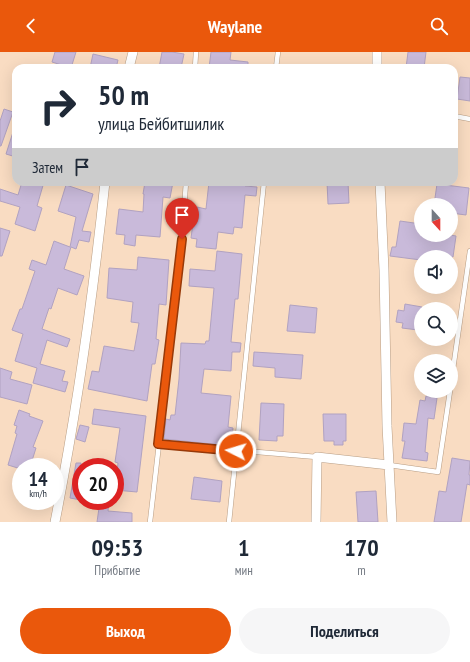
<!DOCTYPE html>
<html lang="ru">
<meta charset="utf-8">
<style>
body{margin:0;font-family:"PT Sans Narrow",sans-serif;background:#f6f6f7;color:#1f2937;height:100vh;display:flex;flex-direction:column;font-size:15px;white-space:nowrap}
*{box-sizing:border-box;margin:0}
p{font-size:13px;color:#747a83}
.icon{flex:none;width:22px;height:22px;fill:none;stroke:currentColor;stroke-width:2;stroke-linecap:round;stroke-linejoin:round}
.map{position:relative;height:470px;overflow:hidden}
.details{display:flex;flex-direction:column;background:#fff;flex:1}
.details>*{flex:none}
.top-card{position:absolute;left:12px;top:12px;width:446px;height:122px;border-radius:12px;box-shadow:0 4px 16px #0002;background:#fff;color:#1f2937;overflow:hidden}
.needle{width:26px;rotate:159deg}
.tools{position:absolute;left:414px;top:146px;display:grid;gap:8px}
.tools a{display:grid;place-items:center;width:44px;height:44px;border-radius:50%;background:#fff;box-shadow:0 4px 16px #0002;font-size:20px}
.speed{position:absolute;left:12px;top:406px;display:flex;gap:8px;font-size:20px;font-weight:700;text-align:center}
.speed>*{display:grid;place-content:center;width:52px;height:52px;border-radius:50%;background:#fff;box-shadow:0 4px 16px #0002;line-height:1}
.speed small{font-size:10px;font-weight:400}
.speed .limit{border:6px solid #d22;background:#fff;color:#111}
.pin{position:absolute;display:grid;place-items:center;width:34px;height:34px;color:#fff;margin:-41px -17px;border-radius:50% 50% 50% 0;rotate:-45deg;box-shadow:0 0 4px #0007}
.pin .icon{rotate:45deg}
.me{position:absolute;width:44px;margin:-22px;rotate:275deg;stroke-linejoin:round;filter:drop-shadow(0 0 3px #0008)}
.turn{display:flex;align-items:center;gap:14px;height:84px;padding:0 20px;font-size:18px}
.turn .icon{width:52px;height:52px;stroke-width:2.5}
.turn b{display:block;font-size:28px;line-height:34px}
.then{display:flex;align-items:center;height:38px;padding:0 20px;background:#0003;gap:8px;font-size:15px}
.eta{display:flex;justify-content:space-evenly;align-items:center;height:68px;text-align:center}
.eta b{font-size:24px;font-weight:800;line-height:28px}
.primary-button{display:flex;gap:8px;margin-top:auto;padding:8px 20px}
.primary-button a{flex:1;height:46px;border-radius:24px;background:#ea580c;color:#fff;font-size:16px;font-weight:800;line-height:46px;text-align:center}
.primary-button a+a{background:#f6f6f7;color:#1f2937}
header{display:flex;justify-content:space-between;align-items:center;height:52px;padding:0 20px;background:#ea580c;color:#fff;font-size:18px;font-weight:800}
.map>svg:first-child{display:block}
.building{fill:#c9bada;stroke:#b1a2c1}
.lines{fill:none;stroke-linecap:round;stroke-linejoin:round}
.lane-casing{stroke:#b89d84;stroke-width:5.5}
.street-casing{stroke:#b89d84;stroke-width:10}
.lane{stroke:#fff;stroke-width:4.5}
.street{stroke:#fff;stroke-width:9}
.route-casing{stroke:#983908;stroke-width:10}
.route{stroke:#ea580c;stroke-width:7}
</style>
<header><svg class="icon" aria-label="back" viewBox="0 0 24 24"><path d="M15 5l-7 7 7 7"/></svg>Waylane<svg class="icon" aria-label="search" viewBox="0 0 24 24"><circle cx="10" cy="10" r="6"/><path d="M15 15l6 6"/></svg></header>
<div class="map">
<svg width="470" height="470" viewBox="0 0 470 470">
<rect width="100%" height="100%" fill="#f9dcc2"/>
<path class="building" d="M55,0H76L71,16L52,10Z
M162,0H172L184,2L181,16H159Z
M211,0H231L230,8L248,10V16H209Z
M408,0H426L424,16H406Z
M93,2L118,8L116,16H90Z
M460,25L470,26V49L457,47Z
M4,57L13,60L1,94H0V69Z
M14,77H16V105L6,102Z
M22,130H44L37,154L42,156L35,179L15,172L20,155L0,149V137L18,143Z
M145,130H173L170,146L163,145L160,185L136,183L135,194L124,192L125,183L116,182L119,157L143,160L144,142H143Z
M209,130H245V134L257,135L256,144L245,143L242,176L234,175L233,182L218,180L216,197L196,195L197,187L191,186L194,164L196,165L197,155L206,157Z
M327,130H348L349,151L328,152Z
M437,132L469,136L466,163L451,161V153H434Z
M66,133L93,142L82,179L91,180L89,190L79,188L76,197L71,195L64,217L84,224L77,243L58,236L51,257L49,256L42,277L70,287L67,295L47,288L40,312L65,319L62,329L68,330L65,340L33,331L37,316L15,309L23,282L12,278L20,257H22L35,219L29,217L32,208L46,213L54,189L70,195L76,165L58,159Z
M400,169L421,172V183H450L456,184L453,205H421V208L390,204L392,195H396Z
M0,176L10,179L2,204H0Z
M217,199L242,202L238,247H235L231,290L241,291L240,300H232L231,319L204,317L201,341L231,344L228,375L233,376L231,394L164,387L166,367L170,368L171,363H175L179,327L181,291L205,292L206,289H209L214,236L189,234L190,217L215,219Z
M138,205L169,208L166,253L159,252L156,287L159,288L155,312H152L147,349L88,337L92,319L99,320L104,294L134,299L139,271L131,270L133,250L107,246L109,216L137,218Z
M405,252L422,255V257H421L418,278L402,276L403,271L396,270L398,258L404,259Z
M290,253L317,256L315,281L287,279Z
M254,300L303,303L301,327L275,325V316L253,314Z
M0,316L12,320L10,327L32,333L27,352L0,345Z
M426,344L437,346L434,367L428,366L425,400L428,401L427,409L402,406L405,389H402L404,371L416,372L420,348L425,349Z
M261,351L284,352L283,384H277V389L259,388Z
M94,357L146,364L137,440L115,438L118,411L115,410L120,376L92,372Z
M19,358L30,362L29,364L43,369L33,395L36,396L30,415H21V417L8,413L17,382L15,381L17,374L14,373Z
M323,362H346V389H343V393H334V389H324Z
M80,373L89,375L85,390L76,387Z
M452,406L470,409L469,423H470V433L467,432L461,470H434L439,439L446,440Z
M76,411H81V448L70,446Z
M194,425L222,429L220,450L191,447Z
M376,439L378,470H358L356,440Z
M100,449H109L108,459L132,461V470H97Z"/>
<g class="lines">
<defs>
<path id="lane" d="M195,16L196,0
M276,16L278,0
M454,64L470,67
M451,331L470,199
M158,392L317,405
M389,413L438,420L450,339
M150,470L181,201L186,130
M229,470L264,130"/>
<path id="street" d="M377,0V16
M129,16L133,0
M380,130L384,218L387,374L392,470
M55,470C77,358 93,244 105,130
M316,470L317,405L389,413"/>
</defs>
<use href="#lane" class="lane-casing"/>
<use href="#street" class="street-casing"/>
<use href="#lane" class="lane"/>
<use href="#street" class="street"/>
</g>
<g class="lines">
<defs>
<path id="route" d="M182,187L158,392L236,399"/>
</defs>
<use href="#route" class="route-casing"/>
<use href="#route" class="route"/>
</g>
</svg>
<div class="tools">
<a><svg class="needle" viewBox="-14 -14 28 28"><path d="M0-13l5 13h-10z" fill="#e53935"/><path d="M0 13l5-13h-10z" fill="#747a83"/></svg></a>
<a><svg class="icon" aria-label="sound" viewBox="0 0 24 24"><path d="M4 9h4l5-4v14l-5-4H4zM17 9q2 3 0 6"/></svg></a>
<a><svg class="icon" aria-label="search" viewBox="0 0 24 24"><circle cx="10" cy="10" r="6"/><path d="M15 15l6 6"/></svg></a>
<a><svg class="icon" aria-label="layers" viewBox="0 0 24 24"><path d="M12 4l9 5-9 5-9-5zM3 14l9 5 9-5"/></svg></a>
</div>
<div class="speed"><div>14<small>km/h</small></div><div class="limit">20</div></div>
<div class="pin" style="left:182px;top:187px;background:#d93025"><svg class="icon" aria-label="arrive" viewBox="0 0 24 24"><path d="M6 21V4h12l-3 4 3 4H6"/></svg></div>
<svg class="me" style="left:236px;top:399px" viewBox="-20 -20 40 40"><circle r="17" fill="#ea580c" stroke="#fff" stroke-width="3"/><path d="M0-11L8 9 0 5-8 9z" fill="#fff"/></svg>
<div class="top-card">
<div class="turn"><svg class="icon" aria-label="right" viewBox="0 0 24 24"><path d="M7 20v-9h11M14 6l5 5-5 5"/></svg><div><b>50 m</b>улица Бейбитшилик</div></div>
<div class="then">Затем<svg class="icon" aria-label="arrive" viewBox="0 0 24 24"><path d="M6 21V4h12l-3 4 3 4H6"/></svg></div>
</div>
</div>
<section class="details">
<div class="eta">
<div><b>09:53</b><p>Прибытие</p></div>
<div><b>1</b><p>мин</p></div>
<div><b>170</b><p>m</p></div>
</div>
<div class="primary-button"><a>Выход</a><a>Поделиться</a></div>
</section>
